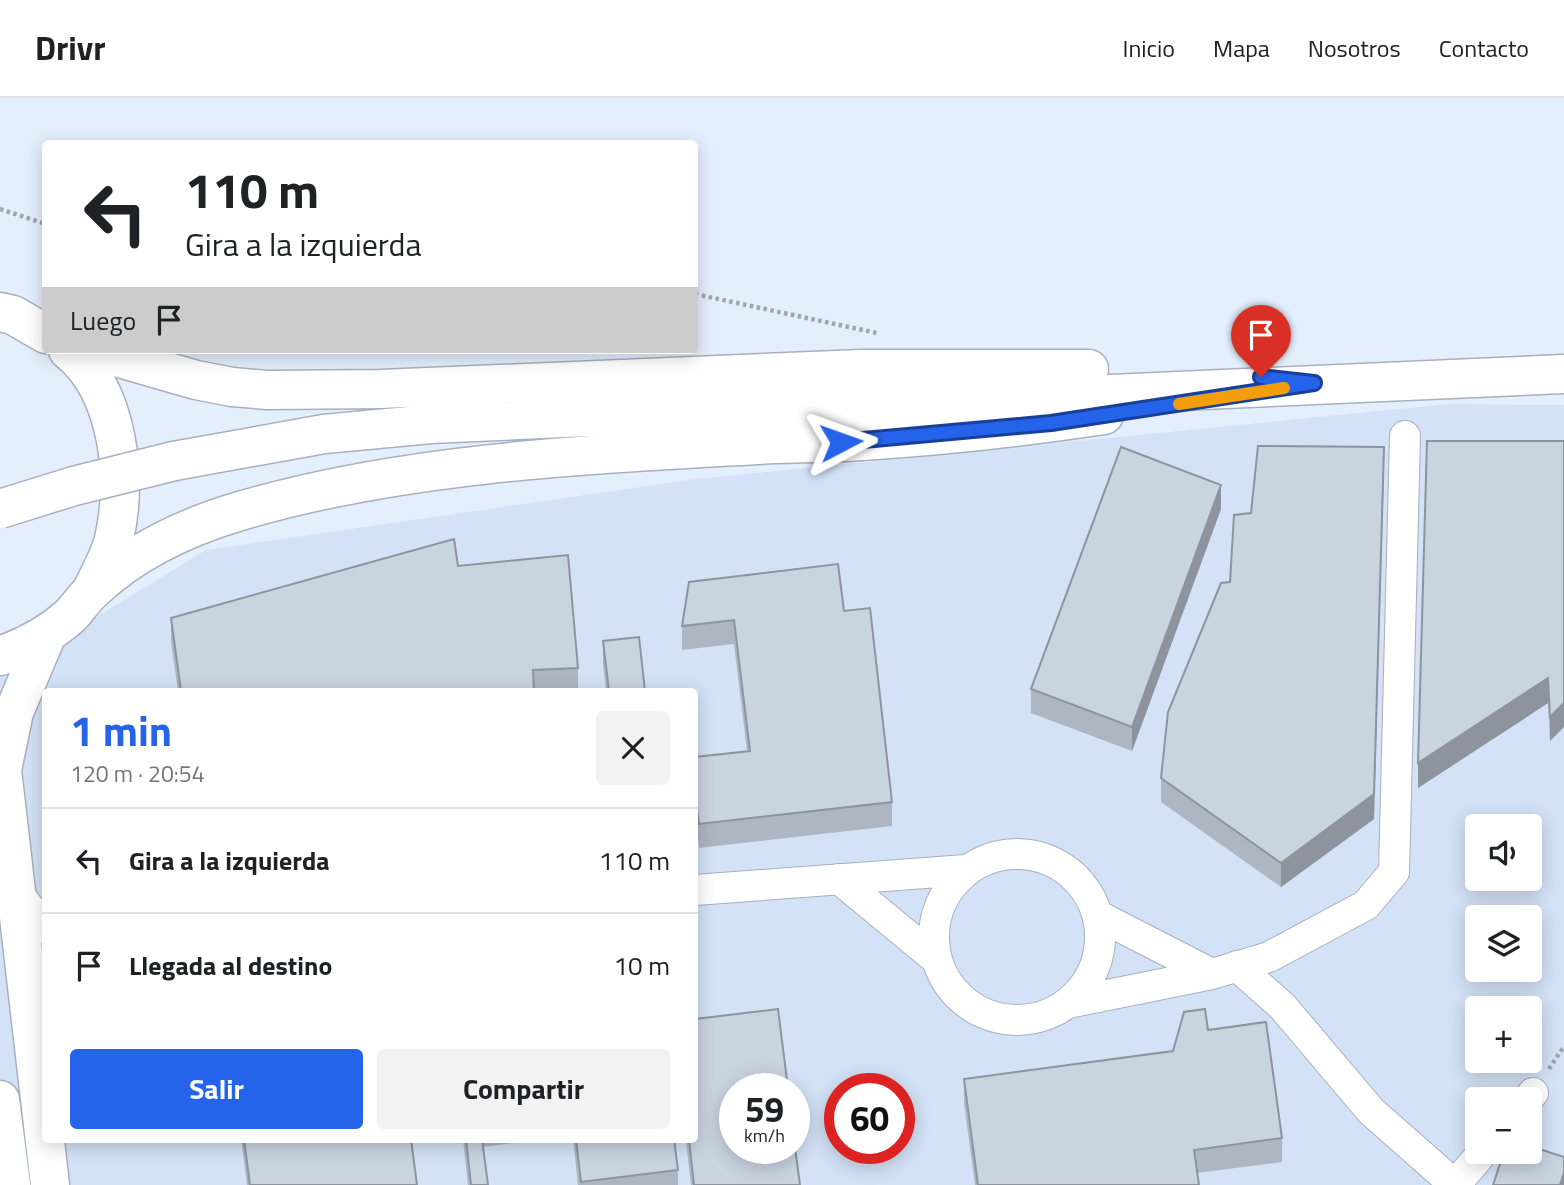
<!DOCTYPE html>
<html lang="es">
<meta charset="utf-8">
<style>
body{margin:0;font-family:"Titillium Web",sans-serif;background:#f2f2f2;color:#202124;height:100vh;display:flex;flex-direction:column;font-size:26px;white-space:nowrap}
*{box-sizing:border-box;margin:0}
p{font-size:23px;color:#757577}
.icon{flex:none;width:38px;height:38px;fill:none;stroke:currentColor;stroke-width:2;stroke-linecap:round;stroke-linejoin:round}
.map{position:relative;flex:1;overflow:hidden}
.side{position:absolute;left:42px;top:590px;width:656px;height:455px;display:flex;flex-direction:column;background:#fff;border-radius:7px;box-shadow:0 4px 18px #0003}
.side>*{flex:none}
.banner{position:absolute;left:42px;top:42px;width:656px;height:214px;border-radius:7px;box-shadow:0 4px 18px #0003;background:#fff;color:#202124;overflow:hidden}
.fabs{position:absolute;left:1465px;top:716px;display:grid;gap:14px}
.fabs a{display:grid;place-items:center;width:77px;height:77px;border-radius:7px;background:#fff;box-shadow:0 4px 18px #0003;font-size:35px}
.speed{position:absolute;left:719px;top:975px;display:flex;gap:14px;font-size:35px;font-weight:700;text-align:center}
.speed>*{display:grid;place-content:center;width:91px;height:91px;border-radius:50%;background:#fff;box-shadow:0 4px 18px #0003;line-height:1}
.speed small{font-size:18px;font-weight:400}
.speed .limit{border:10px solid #d22;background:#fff;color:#111}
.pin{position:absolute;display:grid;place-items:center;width:60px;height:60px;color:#fff;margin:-72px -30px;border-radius:50% 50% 50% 0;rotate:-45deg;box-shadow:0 0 7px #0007}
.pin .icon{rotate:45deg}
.me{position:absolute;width:77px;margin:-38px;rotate:86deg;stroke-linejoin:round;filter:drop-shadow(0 0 5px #0008)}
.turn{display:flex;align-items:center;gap:24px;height:147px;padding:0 28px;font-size:32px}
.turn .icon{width:91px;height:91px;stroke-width:2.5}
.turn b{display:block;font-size:49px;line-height:60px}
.then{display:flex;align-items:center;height:66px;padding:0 28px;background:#0003;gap:14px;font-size:26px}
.round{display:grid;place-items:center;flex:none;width:74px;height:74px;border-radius:7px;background:#f2f2f2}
.head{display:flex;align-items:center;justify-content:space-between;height:119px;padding:0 28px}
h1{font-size:42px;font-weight:700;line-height:52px;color:#2563eb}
.primary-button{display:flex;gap:14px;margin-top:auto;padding:14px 28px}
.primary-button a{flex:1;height:80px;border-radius:7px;background:#2563eb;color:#fff;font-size:28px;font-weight:700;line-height:80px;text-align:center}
.primary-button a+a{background:#f2f2f2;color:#202124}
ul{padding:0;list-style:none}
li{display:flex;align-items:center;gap:21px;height:105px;padding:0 28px;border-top:2px solid #e0e0e0}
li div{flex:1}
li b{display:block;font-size:26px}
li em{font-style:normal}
header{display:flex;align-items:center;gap:42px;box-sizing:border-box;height:98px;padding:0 35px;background:#fff;border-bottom:2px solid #e0e0e0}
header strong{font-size:33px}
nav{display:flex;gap:38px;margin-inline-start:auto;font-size:24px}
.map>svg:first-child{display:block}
.built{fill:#d3e2f6;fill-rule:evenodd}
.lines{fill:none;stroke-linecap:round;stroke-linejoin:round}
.street-casing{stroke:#a7b1be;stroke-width:32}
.primary-casing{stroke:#a7b1be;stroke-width:41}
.path{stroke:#9da5b0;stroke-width:4.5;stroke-dasharray:3.5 3.5;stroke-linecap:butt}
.street{stroke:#fff;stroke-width:30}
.primary{stroke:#fff;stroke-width:38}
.primary-bridge-casing{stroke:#a7b1be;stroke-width:41;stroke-linecap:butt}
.primary-bridge{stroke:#fff;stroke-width:38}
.wall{fill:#adb6c2}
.shaded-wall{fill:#8d949e}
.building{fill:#c9d4e1;stroke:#8d949e;stroke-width:2}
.route-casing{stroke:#184099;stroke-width:18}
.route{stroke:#2563eb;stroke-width:12}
.slow{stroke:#f59e0b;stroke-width:12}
</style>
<header>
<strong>Drivr</strong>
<nav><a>Inicio</a><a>Mapa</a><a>Nosotros</a><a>Contacto</a></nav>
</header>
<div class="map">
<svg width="1564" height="1087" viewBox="0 0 1564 1087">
<rect width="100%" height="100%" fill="#e4effd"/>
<path class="built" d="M1449,306L1564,307V1087H0V578L206,452L696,381ZM46,593H695V1041H46ZM1477,728H1530V780H1477ZM1477,819H1530V872H1477ZM1477,910H1530V962H1477ZM735,990H794V1050H735ZM840,990H900V1050H840ZM1477,1001H1530V1054H1477Z"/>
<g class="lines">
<defs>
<path id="street" d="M934 839a83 83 0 1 1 166 0a83 83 0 1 1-166 0Z
M839,781L936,861
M695,792L966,772
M16,793L46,831
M1097,817L1212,876
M1237,868L1283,909L1371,1013L1455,1087L1483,1054
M1068,905L1212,876L1269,859L1366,807L1394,774L1405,338
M1528,1001L1533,995"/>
<path id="primary" d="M0,214L13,217L46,236
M68,252C119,292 128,382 114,441C110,458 100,475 93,490
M92,252L196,282L232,289L268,292L380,291L861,271H1089
M174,363L324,336L431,326L1564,276
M47,536L14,614L2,672L50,1087
M0,558C25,549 50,536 70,518C78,510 84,500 93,492C134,453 186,429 240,413C409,363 599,356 775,346C804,345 833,345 862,343C943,338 1024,329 1104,317
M0,1002L11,1087"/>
</defs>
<use href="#street" class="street-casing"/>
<use href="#primary" class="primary-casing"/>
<path class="path" d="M0,111L46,126
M695,196L877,235
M1549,971L1564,948"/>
<use href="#street" class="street"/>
<use href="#primary" class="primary"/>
<defs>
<path id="primary-bridge" d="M0,411L74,388L174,363"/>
</defs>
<use href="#primary-bridge" class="primary-bridge-casing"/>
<use href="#primary-bridge" class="primary-bridge"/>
</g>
<path class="wall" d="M1564,343L1550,643L1548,605L1418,690Z
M1384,374L1374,721L1281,789L1161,704V680L1230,484L1251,415Z
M1221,411L1132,653L1031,615V591Z
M458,468L578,570V593H178L171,544V520Z
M689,484L844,513L892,704V728L699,750L695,716V659L747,653L734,546L682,552V528Z
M603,543L645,593H606L603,567Z
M1208,932L1282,1040V1064L1197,1075L1199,1087H975L964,1005V981L1173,953Z
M241,1041H411L417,1087H247Z
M463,1041H545L483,1049L488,1087H468Z
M573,1041H695L800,1087H691L686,1044L675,1045L678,1072V1087H578Z"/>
<path class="shaded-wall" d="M1384,349L1374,721L1281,789V765Z
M1221,387V411L1132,653V629Z
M1548,580V605L1418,690V665Z
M1564,605V629L1550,643V619Z
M1564,1075V1087H1560Z"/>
<path class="building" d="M1427,343H1564V605L1550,619L1548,580L1418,665Z
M1258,348L1384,349L1374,696L1281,765L1161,680L1168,614L1221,485L1230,484L1234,417L1251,415Z
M1121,349L1221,387L1132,629L1031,591Z
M454,441L458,468L568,457L578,570L533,572L534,593H181L171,520Z
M838,466L844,513L870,510L892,704L699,726L695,692V659L750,653L734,522L682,528L689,484Z
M639,539L645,593H609L603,543Z
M778,911L788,990H735V1050H794V1042L800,1087H694L689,1041H695V921Z
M1205,911L1208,932L1266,924L1282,1040L1194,1052L1199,1087H978L964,981L1173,953L1184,914Z
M244,1041H411L417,1087H250Z
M466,1041H482L488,1087H471Z
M576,1041H674L678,1072L581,1084Z
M1530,1048L1564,1059V1075L1560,1087H1493L1504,1054H1530Z"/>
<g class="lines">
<defs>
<path id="route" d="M841,344L1051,325L1314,285L1261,279"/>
</defs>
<use href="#route" class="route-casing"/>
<use href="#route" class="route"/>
<path class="slow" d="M1179,306L1284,290"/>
</g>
</svg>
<div class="fabs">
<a><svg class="icon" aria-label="sound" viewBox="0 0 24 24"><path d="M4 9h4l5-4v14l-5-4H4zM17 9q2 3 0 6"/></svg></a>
<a><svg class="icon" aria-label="layers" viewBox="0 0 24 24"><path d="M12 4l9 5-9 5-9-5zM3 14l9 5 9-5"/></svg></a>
<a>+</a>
<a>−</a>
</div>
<div class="speed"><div>59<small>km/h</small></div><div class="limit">60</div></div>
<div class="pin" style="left:1261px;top:279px;background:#d93025"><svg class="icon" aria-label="arrive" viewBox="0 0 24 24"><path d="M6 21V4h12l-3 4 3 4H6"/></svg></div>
<svg class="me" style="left:841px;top:344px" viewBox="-20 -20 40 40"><path d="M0-17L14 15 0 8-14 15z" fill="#2563eb" stroke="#fff" stroke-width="4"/></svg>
<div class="banner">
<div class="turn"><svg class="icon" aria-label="left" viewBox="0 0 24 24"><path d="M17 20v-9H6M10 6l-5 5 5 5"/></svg><div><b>110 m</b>Gira a la izquierda</div></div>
<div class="then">Luego<svg class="icon" aria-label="arrive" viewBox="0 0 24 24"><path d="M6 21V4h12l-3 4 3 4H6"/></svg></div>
</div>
<section class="side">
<div class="head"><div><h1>1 min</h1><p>120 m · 20:54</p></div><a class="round"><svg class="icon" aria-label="close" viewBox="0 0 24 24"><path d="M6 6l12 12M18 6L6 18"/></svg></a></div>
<ul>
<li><svg class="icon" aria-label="left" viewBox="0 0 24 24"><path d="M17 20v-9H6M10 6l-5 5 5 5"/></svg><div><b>Gira a la izquierda</b></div><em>110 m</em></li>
<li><svg class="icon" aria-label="arrive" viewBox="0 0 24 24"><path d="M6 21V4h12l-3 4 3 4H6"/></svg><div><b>Llegada al destino</b></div><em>10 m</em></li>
</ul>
<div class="primary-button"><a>Salir</a><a>Compartir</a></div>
</section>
</div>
